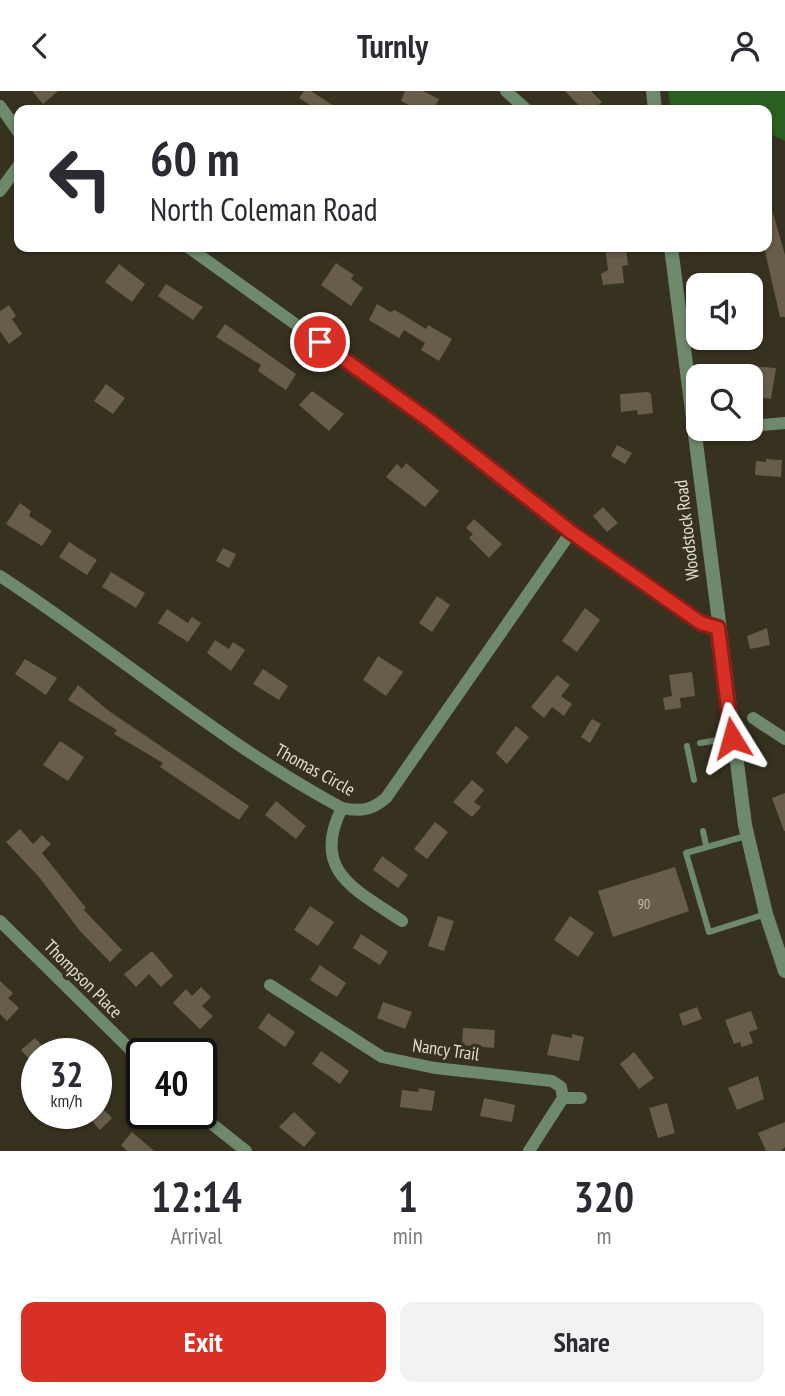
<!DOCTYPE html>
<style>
body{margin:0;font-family:"PT Sans Narrow",sans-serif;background:#f2f2f3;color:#2b2b33;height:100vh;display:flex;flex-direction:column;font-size:26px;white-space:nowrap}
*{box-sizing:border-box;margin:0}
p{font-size:23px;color:#7c7c81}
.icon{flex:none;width:38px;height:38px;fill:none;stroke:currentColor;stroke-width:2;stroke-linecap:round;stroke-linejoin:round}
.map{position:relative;height:1060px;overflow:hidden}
.side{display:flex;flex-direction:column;background:#fff;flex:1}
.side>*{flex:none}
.top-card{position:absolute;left:14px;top:14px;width:758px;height:147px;border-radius:14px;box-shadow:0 2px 5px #0004;background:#fff;color:#2b2b33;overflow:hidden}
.buttons{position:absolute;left:686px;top:182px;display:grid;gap:14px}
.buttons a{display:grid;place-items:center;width:77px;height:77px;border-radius:14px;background:#fff;box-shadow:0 2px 5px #0004;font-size:35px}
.speed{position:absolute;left:21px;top:947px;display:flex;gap:14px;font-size:35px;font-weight:700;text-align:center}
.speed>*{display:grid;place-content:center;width:91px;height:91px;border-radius:50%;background:#fff;box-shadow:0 2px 5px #0004;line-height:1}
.speed small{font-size:18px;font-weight:400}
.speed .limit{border:4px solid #111;border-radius:10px;background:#fff;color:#111}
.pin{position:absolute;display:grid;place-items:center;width:60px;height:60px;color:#fff;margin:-30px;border:4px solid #fff;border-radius:50%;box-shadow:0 2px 7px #0007}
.me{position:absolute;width:77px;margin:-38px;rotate:352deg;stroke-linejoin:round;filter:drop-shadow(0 0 5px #0008)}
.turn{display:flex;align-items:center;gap:24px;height:147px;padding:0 21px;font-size:32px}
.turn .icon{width:91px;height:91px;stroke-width:2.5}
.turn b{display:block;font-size:49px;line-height:60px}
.eta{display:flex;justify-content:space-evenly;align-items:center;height:119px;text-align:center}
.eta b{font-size:42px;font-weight:700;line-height:49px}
.primary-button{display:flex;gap:14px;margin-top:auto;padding:14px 21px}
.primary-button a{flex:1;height:80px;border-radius:14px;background:#d93025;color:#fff;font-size:28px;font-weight:700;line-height:80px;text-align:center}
.primary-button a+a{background:#f2f2f3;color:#2b2b33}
header{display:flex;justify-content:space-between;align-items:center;height:91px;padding:0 21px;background:#fff;font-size:32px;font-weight:700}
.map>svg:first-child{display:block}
.green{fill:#2a601f}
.building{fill:#685c4b}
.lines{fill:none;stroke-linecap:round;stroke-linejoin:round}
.service{stroke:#6e896c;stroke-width:6}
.minor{stroke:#6e896c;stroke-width:12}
.tertiary{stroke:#6e896c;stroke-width:14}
.route-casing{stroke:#8d1f18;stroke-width:18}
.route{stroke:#d93025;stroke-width:12}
.labels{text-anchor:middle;stroke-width:7;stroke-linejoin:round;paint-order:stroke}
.number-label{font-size:14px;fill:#c3beb0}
.street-label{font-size:18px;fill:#e1ded2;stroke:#373220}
</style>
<header><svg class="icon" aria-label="back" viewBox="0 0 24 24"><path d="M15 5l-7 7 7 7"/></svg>Turnly<svg class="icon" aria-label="person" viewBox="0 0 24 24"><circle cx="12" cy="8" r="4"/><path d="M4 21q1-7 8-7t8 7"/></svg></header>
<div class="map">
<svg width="785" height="1060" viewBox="0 0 785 1060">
<rect width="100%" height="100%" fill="#373220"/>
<path class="green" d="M668,0H785V50L767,41L766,19H671Z"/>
<path class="building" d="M32,0H58L43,13Z
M304,0H311L340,19H318L299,7Z
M405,0H423L439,8L433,19H419L401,10Z
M565,0H591L602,11L593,19H583Z
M770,112L785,164V226H780L764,156L766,113Z
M605,156H626L628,174L622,175L624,192L603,194L601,183L608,179Z
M336,172L354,184L351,188L363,197L351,215L321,194Z
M119,173L145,193L132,211L105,191Z
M166,193L203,216L193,229L158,205Z
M377,213L390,221L395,219L426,238L428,234L452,248L439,270L421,259L425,252L404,239L399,247L369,229Z
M9,214L16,225L12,228L22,243L9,253L0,240V220Z
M225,233L296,283L286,299L258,280L261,274L216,246Z
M746,275L776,277L771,308L751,304V285H745Z
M106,293L125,307L113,323L94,310Z
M312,300L344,323L329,340L299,314Z
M648,301L651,303L653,322L638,324L637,319L621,321L620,303Z
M617,354L632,362L625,373L611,365Z
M766,368L782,369L781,386L755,384L756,370L766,371Z
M406,372L439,400L425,416L386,386L397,373L402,378Z
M20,412L31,420L29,425L52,440L42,455L6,433Z
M603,416L618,432L607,441L593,425Z
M474,428L502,453L489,467L469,447L473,443L466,437Z
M69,451L97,469L87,484L59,466Z
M223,457L236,463L229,477L216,470Z
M111,481L145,502L136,517L102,496Z
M437,505L450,514L432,541L419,532Z
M585,517L600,529L577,561L562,550Z
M167,518L188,532L192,526L201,532L188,551L158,532Z
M767,537L770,554L750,558L747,545Z
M215,549L229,558L233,551L245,559L231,580L207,562Z
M378,565L403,581L386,605L363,589Z
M25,568L57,587L46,604L15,583Z
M263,578L288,595L279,609L253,593Z
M692,581L695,605L680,607L681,617L665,619L663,607L672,605L669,584Z
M557,584L570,594L561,605L572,613L564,625L552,616L544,627L531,616Z
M78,594L109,620L249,715L239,729L160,676L163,672L114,643L117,639L68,609Z
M592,628L601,633L590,652L581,646Z
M516,635L529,646L507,673L496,662Z
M60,650L84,666L68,690L43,674Z
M472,689L484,699L474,711L481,716L472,726L453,711Z
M785,702V740H784L772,707Z
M276,710L306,735L296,748L265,724Z
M435,731L448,741L427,768L414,758Z
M20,738L33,753L42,744L51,753L42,762L86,817L84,819L122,859L110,871L80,840L39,786L6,751Z
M382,765L408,784L398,797L373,779Z
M675,776L689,820L613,846L598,800Z
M310,815L334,831L318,855L294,839Z
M438,825L454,830L444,860L428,855Z
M570,825L594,842L578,866L554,849Z
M361,843L388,861L380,874L353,857Z
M152,860L173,885L161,896L149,883L136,896L124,883Z
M320,874L346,892L337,906L310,889Z
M0,890L13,902L8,907L19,917L7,930L0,923Z
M201,896L211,906L202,915L213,925L200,938L173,912L186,898L192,905Z
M383,911L412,921L405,938L377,927Z
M697,916L702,928L683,935L679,923Z
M751,920L758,938L749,941L753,952L742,956L740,951L734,953L725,929Z
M268,922L295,941L285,956L258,937Z
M463,937L495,939L494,957L462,954Z
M552,943L572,947V943L584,946L579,970L547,964Z
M35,947L49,962H37V976L21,959Z
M321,960L349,980L340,993L312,973Z
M634,961L654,987L639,998L620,973Z
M758,985L764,1008L737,1019L728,997Z
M419,997L435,1000L432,1020L400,1016L402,999L418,1001Z
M484,1007L515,1014L512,1031L480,1025Z
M96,1011L112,1027L100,1039L85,1022H96Z
M667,1012L675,1042L658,1047L649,1017Z
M294,1021L316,1042L304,1056L279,1036Z
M785,1031V1056L781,1060H766L758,1042Z
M132,1041L154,1060H127L121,1054Z"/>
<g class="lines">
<path class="service" d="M700,652L732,647
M687,655L694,689
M703,740L706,754
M746,745L686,762L709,841L766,823"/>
<path class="minor" d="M506,0L527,19
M0,15L19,42
M0,100L19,74
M188,156L430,330L571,441L701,532L718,537
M751,335L785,332
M695,341L726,338
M0,485C115,560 221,652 342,717C361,721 372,719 386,707L571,441
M753,627L785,648
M342,717C310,780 356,799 402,830
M0,830L142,970
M270,894L382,966L435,977L552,990L561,996L563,1007L529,1060
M563,1007H581
M198,1022L246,1060"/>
<path class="tertiary" d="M653,0L655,19
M671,156L745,734L766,823L785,880"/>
</g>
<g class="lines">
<defs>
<path id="route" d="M320,251L430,330L571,441L701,532L718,537L732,647"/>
</defs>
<use href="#route" class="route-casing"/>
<use href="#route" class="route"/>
</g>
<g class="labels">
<g class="number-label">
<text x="644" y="818">90</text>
</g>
<g class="street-label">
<text transform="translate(687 439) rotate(-97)" y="6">Woodstock Road</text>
<text transform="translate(315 679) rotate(29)" y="6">Thomas Circle</text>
<text transform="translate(83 888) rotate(45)" y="6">Thompson Place</text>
<text transform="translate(446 959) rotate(8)" y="6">Nancy Trail</text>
</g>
</g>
</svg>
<div class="buttons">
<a><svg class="icon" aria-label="sound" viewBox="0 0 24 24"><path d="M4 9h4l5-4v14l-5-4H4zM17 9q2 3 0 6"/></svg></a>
<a><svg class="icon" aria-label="search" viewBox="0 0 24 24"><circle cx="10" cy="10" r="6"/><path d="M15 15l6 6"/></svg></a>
</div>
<div class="speed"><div>32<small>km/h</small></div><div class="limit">40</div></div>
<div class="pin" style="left:320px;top:251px;background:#d93025"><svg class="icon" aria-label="arrive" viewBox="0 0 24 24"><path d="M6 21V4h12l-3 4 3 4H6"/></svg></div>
<svg class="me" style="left:732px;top:647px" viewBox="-20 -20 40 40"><path d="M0-17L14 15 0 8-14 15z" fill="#d93025" stroke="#fff" stroke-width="4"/></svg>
<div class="top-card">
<div class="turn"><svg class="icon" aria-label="left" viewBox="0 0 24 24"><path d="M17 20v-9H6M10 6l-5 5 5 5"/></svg><div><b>60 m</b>North Coleman Road</div></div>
</div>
</div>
<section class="side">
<div class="eta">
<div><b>12:14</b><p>Arrival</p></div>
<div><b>1</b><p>min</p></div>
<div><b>320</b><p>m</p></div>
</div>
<div class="primary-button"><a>Exit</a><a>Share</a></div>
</section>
